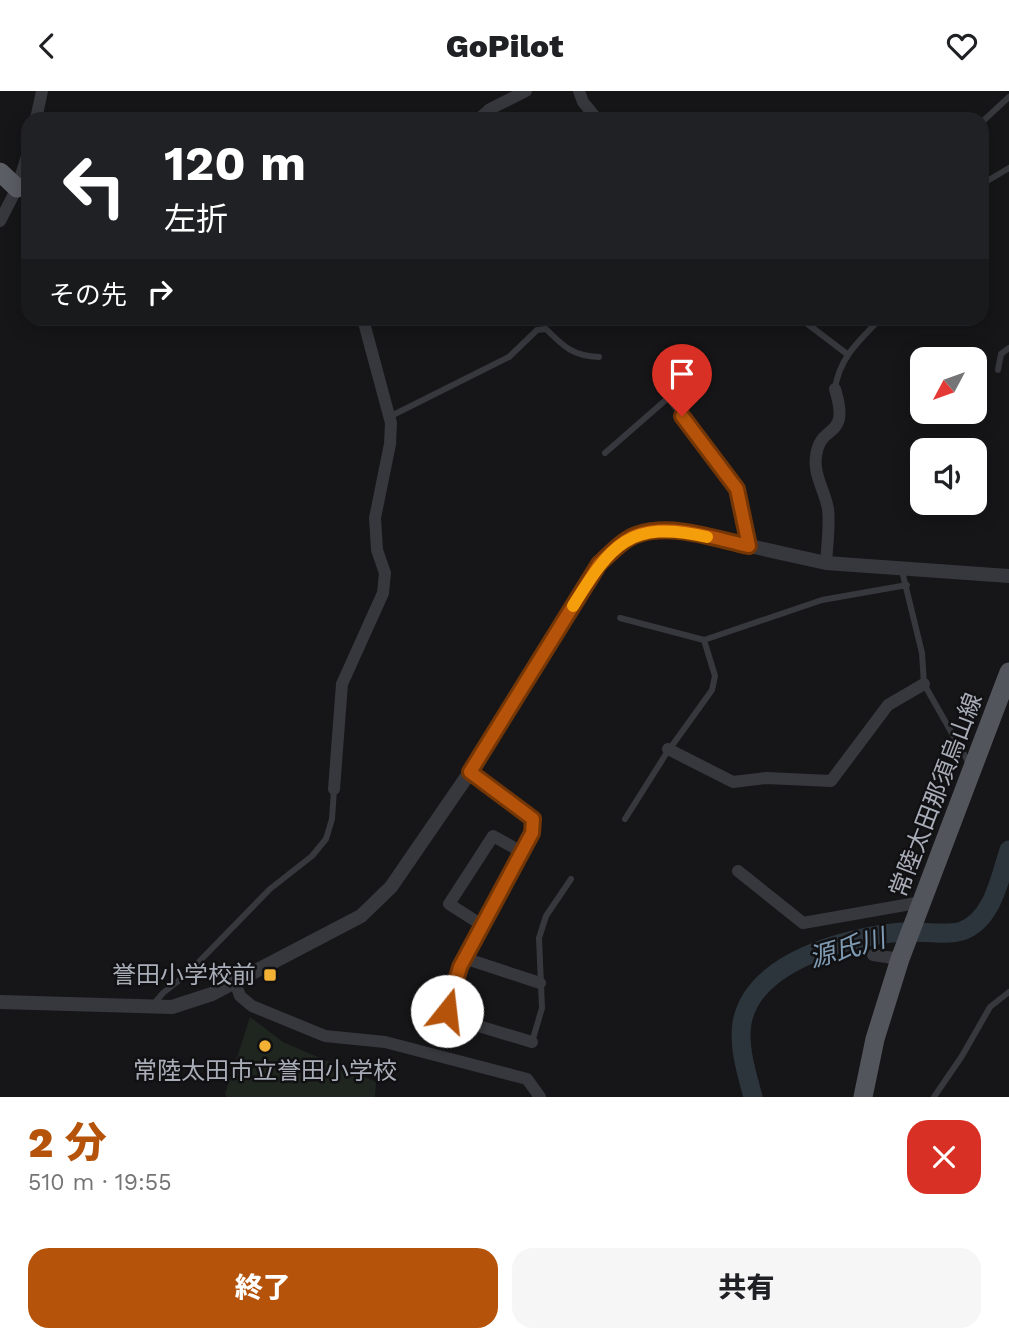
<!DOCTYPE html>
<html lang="ja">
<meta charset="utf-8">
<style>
body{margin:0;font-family:"Work Sans","Noto Sans JP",sans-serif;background:#f6f6f6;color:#202124;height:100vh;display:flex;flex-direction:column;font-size:26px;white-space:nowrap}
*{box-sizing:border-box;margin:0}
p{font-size:23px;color:#757577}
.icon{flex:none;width:38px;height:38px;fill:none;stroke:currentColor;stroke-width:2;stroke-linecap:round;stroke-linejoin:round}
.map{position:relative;height:1006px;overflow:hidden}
.side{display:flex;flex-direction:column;background:#fff;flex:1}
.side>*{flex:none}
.top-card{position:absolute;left:21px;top:21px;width:968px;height:214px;border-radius:21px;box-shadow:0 4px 18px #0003;background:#202124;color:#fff;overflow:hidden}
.needle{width:46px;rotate:229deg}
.buttons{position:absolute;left:910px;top:256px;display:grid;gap:14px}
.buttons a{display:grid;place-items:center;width:77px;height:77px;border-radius:14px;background:#fff;box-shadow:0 4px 18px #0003;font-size:35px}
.pin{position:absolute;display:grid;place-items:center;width:60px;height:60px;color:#fff;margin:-72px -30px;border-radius:50% 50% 50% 0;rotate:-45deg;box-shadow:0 0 7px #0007}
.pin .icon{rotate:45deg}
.me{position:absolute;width:77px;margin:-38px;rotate:16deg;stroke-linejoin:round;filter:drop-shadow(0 0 5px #0008)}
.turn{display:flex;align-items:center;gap:24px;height:147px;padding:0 28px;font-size:32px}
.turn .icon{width:91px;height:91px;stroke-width:2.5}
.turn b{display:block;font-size:49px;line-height:60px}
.then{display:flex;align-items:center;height:66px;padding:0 28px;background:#0003;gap:14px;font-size:26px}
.round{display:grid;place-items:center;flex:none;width:74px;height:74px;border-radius:21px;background:#f6f6f6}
.summary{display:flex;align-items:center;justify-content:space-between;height:119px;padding:0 28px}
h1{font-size:42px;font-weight:800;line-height:52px;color:#b45309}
.button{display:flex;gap:14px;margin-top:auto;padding:14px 28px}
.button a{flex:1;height:80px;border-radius:21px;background:#b45309;color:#fff;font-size:28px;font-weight:800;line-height:80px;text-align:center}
.button a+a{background:#f6f6f6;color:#202124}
header{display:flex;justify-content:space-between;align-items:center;height:91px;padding:0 28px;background:#fff;font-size:32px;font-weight:800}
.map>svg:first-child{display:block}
.green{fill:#1e261f}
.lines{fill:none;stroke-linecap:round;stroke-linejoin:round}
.river{stroke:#2c353c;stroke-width:19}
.service{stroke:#37383d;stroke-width:6}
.minor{stroke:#37383d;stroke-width:12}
.tertiary{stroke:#37383d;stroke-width:14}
.primary{stroke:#53555c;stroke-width:19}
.trunk{stroke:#5b5e65;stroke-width:19}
.route-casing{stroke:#753606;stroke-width:18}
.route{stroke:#b45309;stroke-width:12}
.slow{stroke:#f59e0b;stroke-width:12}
.poi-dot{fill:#f2b134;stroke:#111113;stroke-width:2.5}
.labels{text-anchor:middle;stroke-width:5;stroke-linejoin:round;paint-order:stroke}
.street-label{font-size:24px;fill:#a8adb8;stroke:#111113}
.poi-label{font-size:24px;fill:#a8adb8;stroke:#111113;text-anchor:end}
.water-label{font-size:26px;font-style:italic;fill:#7f9bb3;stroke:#111113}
</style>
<header><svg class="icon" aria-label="back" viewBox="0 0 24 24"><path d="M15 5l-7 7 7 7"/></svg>GoPilot<svg class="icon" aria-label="heart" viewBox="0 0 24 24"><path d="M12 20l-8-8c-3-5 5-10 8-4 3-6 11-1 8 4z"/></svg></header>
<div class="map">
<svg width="1009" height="1006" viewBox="0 0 1009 1006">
<rect width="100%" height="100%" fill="#161618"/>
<path class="green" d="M250,926L283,951L376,991L375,1006H227L225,1003Z"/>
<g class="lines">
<path class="river" d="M753,1006C747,983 738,956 742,932C753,870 849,845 903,841C921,840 946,845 962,840C993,829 1000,786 1009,759"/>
<path class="service" d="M982,31L1009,6
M982,93L1009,77
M801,228L847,263
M998,279L1001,263L1009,257
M835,297C840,266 859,250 880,228
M389,326L509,266L537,239L546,238C564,256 573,265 599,266
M605,362L668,307L737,398L749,453
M902,480L922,562L924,593L970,674
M620,527L704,549L822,509L907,494
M625,728L666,663L712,599L715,585L704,549
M153,914L163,902L187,883L270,798L312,765L326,748L332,728L334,698
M532,951L542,917L539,847L546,825L571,788
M934,1006L962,965L990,916L1009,901"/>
<path class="minor" d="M579,0L583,11L597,28
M36,28L42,0
M479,28L490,18L526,0
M0,130L17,97L28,62
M826,472C827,455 830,435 828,418C825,400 813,383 816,365C820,331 851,350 835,298
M668,658L733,691L766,687L831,690L888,614L924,593
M470,681L533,728L532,742L460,876L447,921L452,927L532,951
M334,698L342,593L383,502L385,482L377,459L375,427L390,353L391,332L363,228
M738,780L803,832L922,811
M482,834L449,813L493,745L522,761
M873,864L900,868
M464,867L540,892
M235,891L240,905L252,915L325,945L385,951L527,988L540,1006"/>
<path class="tertiary" d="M0,911L172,916L212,903L361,825L391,796L470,681L599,473L616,457L638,443L657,440L687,441L826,472L1009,485"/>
<path class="primary" d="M863,1006L875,948L900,868L1009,581"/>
<path class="trunk" d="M0,81L17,97"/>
</g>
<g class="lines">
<defs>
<path id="route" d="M447,920L460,876L532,742L533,728L470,681L599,473C611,462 624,447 639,443C673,432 715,448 749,455L737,398L682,325"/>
</defs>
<use href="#route" class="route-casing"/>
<use href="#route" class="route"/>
<path class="slow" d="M573,515C611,454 629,428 707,446"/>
</g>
<g class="poi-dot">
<rect x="263" y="877" width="14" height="14" rx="3.5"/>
<circle cx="265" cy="955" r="7"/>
</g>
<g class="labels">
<g class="street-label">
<text transform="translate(936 704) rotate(-69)" y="8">常陸太田那須烏山線</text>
</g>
<g class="poi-label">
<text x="256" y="892">誉田小学校前</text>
<text x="265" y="988" text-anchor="middle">常陸太田市立誉田小学校</text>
</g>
<g class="water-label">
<text transform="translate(847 857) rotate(-16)" y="9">源氏川</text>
</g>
</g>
</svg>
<div class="buttons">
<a><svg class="needle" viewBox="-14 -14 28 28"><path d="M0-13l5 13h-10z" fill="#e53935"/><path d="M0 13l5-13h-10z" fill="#757577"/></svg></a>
<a><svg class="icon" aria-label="sound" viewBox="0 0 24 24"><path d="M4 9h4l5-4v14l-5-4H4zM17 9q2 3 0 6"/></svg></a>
</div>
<div class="pin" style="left:682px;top:325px;background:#d93025"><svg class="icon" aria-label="arrive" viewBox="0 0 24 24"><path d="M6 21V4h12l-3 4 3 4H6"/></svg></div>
<svg class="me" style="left:447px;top:920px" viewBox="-20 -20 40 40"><circle r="19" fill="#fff"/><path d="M0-13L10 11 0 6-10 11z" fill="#b45309"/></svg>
<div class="top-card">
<div class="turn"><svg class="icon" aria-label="left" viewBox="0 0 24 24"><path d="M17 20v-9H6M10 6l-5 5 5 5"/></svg><div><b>120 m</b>左折</div></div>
<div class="then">その先<svg class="icon" aria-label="right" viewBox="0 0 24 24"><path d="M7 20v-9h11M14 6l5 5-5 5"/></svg></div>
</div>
</div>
<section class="side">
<div class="summary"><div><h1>2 分</h1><p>510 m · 19:55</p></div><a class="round" style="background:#d93025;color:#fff"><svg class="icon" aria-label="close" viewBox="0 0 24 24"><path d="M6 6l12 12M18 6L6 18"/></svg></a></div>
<div class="button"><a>終了</a><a>共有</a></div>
</section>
